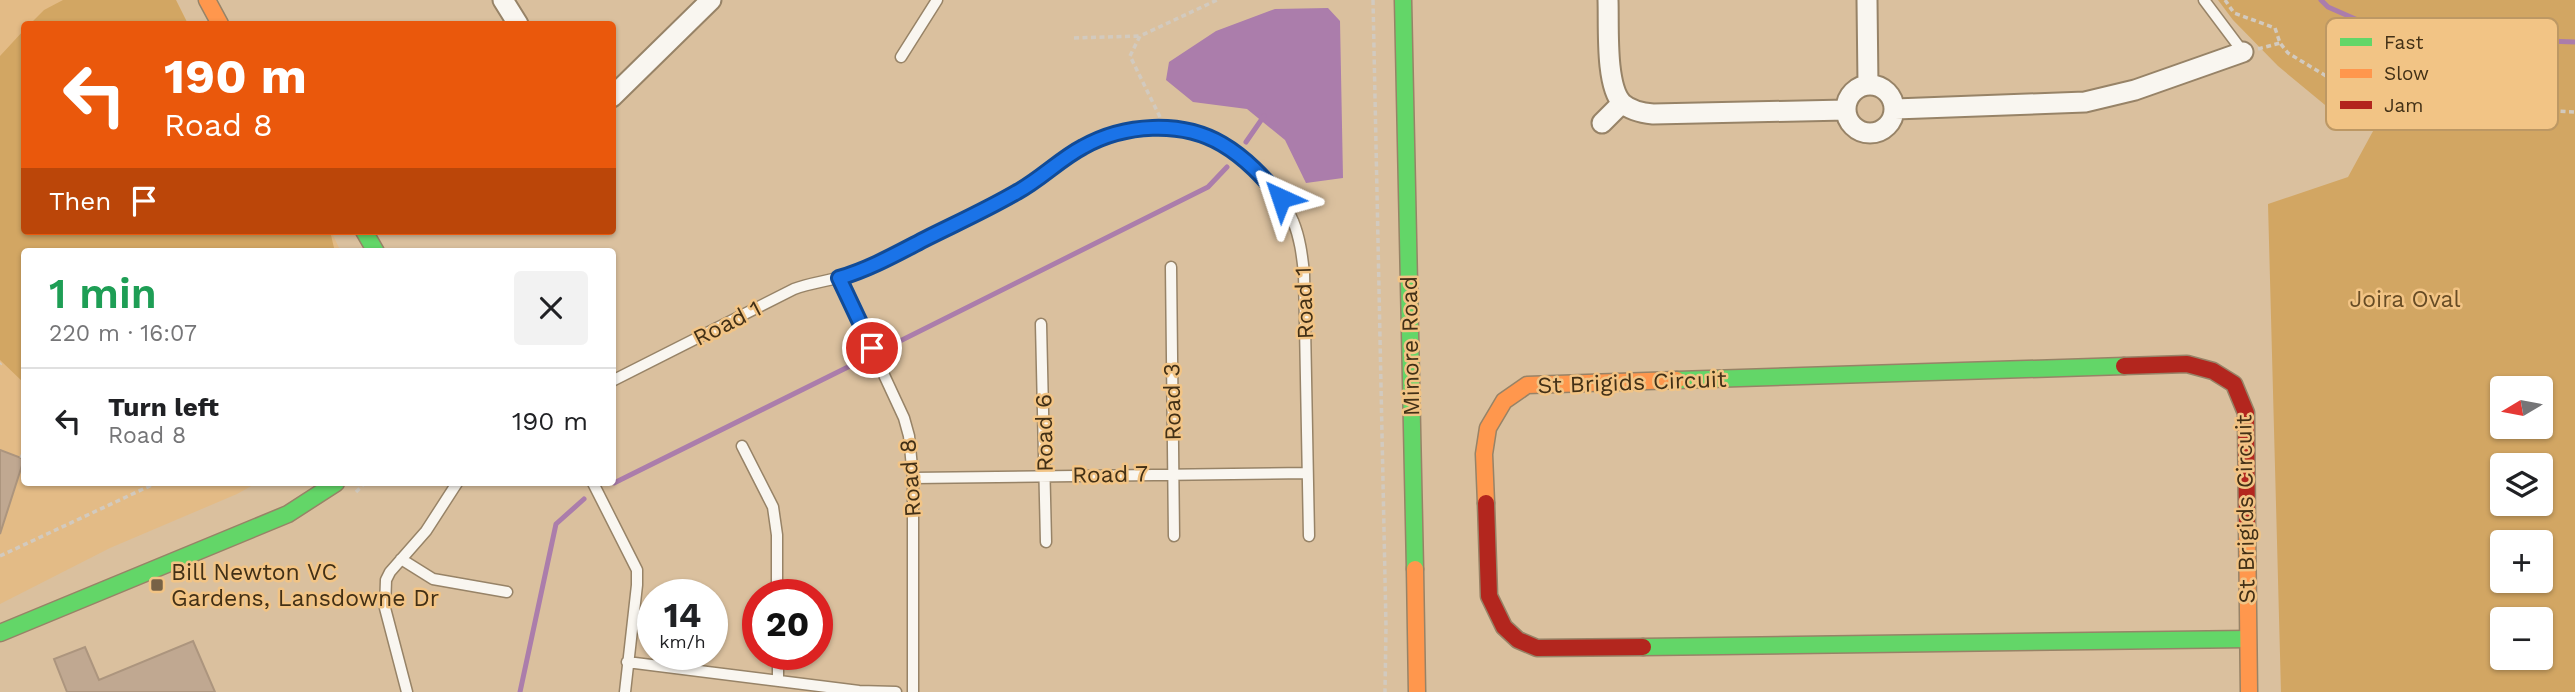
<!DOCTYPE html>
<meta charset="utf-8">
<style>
body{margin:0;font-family:"Work Sans",sans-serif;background:#f2f2f2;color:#202124;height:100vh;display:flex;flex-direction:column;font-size:26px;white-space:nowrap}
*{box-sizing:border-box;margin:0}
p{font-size:23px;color:#757577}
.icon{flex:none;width:38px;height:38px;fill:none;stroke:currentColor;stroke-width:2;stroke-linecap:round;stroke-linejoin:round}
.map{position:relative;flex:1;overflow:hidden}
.sheet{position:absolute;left:21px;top:248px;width:595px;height:238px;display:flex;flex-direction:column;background:#fff;border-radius:7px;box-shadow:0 2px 5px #0004}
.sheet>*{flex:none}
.hud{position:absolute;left:21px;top:21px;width:595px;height:214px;border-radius:7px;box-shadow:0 2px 5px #0004;background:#ea580c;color:#fff;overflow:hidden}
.needle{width:46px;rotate:260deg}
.fabs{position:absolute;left:2490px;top:376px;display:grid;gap:14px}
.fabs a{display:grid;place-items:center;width:63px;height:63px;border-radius:7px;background:#fff;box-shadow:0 2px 5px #0004;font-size:35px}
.speed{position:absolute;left:637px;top:579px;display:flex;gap:14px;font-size:35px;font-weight:700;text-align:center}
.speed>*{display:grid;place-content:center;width:91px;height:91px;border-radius:50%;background:#fff;box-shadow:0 2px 5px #0004;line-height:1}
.speed small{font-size:18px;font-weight:400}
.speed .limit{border:10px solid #d22;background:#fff;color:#111}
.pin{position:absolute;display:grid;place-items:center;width:60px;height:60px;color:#fff;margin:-30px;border:4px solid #fff;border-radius:50%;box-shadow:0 2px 7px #0007}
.me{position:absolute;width:77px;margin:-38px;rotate:318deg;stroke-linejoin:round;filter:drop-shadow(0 0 5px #0008)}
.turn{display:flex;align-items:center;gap:24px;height:147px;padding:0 28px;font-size:32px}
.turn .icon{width:91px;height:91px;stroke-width:2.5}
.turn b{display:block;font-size:49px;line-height:60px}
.then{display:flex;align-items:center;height:66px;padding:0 28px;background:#0003;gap:14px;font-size:26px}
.round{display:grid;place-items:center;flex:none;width:74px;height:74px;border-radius:7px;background:#f2f2f2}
.overview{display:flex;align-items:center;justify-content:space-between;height:119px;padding:0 28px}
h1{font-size:42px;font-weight:600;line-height:52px;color:#1e9e55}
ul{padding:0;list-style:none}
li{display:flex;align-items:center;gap:21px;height:105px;padding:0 28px;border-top:2px solid #e0e0e0}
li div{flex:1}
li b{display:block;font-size:26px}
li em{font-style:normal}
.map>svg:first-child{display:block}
.built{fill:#e3bb86}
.green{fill:#d2a663;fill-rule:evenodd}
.water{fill:#ab7dab}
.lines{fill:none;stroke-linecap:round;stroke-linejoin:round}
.stream{stroke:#ab7dab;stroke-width:5}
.building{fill:#c0a891;stroke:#ac957e;stroke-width:2}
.lane-casing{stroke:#978367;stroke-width:13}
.street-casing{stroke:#978367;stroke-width:23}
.fast-casing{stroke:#978367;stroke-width:19}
.slow-casing{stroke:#978367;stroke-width:19}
.jam-casing{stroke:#978367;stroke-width:19}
.path{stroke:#d2cabf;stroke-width:3.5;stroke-dasharray:5 3.5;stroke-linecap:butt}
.lane{stroke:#f9f6f0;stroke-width:10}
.street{stroke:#f9f6f0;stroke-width:19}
.fast{stroke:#63d668;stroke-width:16}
.slow{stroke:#ff974d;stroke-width:16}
.jam{stroke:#b3261e;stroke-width:16}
.route-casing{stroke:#114b97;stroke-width:18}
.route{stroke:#1a73e8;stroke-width:12}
.poi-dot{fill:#776246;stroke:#f2c485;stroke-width:2.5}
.labels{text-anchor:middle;stroke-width:5;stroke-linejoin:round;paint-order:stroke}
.park-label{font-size:23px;fill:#674c25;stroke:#f2c485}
.street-label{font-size:23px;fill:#423016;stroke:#f2c485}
.poi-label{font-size:23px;fill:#423016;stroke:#f2c485;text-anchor:start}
.key{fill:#f2c485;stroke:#bd9864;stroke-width:2}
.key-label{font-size:19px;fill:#423016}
</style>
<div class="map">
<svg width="2575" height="692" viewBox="0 0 2575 692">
<rect width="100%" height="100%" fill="#dac09e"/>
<path class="built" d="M0,0H176L188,24H24V231H331L341,252H24V483H257L237,494L110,548L0,604Z"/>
<path class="green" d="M63,0H176L188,24H30L44,10Z
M2218,0H2575V692H2281L2268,204L2348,177L2378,122L2342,119L2278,66L2233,20ZM2541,388V427H2502V388ZM2502,466H2541V504H2502ZM2541,542V581H2502V542ZM2502,620H2541V658H2502Z
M24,30V231H330L335,252H24V383L0,360V56Z"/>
<path class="water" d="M1328,8L1340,21L1343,178L1306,183L1285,140L1247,109L1193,102L1166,80L1169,62L1216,31L1275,9Z"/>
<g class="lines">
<path class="stream" d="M2321,0L2328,7L2394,36L2575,42
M1246,142L1264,116
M876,353L1208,187L1227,167
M614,483L854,364
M520,692L556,524L584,499"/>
</g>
<path class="building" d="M0,450L24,459L0,534Z
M193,641L215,692H67L54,659L85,647L99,680Z"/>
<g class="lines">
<defs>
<path id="lane" d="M2204,0L2243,52
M901,57L937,0
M1171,267L1174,536
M839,278L904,418L909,436L913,478V692
M1041,324L1046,542
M612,381L794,289C812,282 832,281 850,274C885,263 918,242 951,226C975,214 1000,203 1022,189C1051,171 1075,147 1108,136C1179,111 1266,151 1293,221C1300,238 1302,255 1304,273L1309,536
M742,446L773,507L777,535V595
M913,478L1307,473
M593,483L637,570V585L625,692
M401,559L433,579L507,592
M778,654V681
M627,662L859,691L896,692
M407,692L385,608L386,580L390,572L426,531L457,483"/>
<path id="street" d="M503,0L518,24
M1608,0C1609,25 1605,85 1622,103C1631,111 1642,113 1653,114L1846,110
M1867,0L1868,85
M1846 109a24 24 0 1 1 48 0a24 24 0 1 1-48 0Z
M612,97L711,0
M1895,109L2085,102L2135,90L2243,52
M1602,123L1622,103"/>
<path id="fast" d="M1403,0L1415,569
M364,231L376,252
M1677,380L2124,366
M0,633L288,514L336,483
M1643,647L2247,639"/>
<path id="slow" d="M207,0L220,24
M1486,503L1484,454L1488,428L1504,401L1527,385L1677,380
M2247,527L2249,692
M1415,569L1417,692"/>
<path id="jam" d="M2124,366L2187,364L2213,371L2234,384L2246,413L2247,527
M1486,503L1489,596L1504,627L1518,640L1537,648L1643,647"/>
</defs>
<use href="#lane" class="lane-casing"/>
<use href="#street" class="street-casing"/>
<use href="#fast" class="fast-casing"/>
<use href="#slow" class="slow-casing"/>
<use href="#jam" class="jam-casing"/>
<path class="path" d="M1373,0L1386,626L1385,692
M2225,0L2234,13L2275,28L2280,43L2288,53L2366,100L2575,112
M1074,38L1140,36
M2258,49L2280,43
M1160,117L1130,56L1140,36L1217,0
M0,364L1,363
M21,458L24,451
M356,492L365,483
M0,556L156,483"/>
<use href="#lane" class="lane"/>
<use href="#street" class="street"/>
<use href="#fast" class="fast"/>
<use href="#slow" class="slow"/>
<use href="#jam" class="jam"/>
</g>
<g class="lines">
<defs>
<path id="route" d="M872,348L839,278C870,269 898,253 927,238C957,223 988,209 1017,192C1041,179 1060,159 1083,147C1124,124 1181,120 1222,144C1246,158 1264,178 1281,198"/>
</defs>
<use href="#route" class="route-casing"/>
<use href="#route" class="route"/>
</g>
<rect class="poi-dot" x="150" y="578" width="14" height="14" rx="3.5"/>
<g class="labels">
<g class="park-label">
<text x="2405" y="307">Joira Oval</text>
</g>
<g class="street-label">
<text transform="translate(1304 303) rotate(-92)" y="8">Road 1</text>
<text transform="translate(727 323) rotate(-27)" y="8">Road 1</text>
<text transform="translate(1410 346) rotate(-91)" y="8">Minore Road</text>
<text transform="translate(1632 382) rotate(-2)" y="8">St Brigids Circuit</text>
<text transform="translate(1172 402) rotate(-91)" y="8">Road 3</text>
<text transform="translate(1044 433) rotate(-91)" y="8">Road 6</text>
<text transform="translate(1110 474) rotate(-1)" y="8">Road 7</text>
<text transform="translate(910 478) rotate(-94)" y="8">Road 8</text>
<text transform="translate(2245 509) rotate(-91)" y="8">St Brigids Circuit</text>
</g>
<g class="poi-label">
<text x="171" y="580">Bill Newton VC<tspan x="171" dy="26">Gardens, Lansdowne Dr</tspan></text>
</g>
</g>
<rect x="2326" y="18" width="232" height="112" rx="10" class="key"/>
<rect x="2340" y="38" width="32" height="8" fill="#63d668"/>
<rect x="2340" y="69" width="32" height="9" fill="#ff974d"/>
<rect x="2340" y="101" width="32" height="8" fill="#b3261e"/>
<g class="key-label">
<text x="2384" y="49">Fast</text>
<text x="2384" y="80">Slow</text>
<text x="2384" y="112">Jam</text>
</g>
</svg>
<div class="fabs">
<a><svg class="needle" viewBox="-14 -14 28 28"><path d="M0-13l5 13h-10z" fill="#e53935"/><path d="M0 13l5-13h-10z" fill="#757577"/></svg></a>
<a><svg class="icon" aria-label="layers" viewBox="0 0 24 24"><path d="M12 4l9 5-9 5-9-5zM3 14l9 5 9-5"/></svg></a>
<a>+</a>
<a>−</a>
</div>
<div class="speed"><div>14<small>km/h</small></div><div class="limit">20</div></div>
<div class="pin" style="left:872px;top:348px;background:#d93025"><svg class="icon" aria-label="arrive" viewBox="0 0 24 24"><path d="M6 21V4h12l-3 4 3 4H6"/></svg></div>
<svg class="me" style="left:1281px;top:198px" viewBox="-20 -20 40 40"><path d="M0-17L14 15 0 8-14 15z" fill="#1a73e8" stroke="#fff" stroke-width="4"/></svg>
<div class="hud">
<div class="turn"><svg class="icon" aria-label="left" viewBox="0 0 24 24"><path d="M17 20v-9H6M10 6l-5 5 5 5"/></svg><div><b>190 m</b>Road 8</div></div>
<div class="then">Then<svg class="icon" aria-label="arrive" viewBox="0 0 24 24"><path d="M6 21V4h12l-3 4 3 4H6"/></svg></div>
</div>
<section class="sheet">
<div class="overview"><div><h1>1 min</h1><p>220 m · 16:07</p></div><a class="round"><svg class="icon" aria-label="close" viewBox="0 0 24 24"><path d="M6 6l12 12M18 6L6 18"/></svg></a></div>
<ul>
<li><svg class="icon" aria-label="left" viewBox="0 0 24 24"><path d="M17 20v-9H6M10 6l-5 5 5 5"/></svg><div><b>Turn left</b><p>Road 8</p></div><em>190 m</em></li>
</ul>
</section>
</div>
